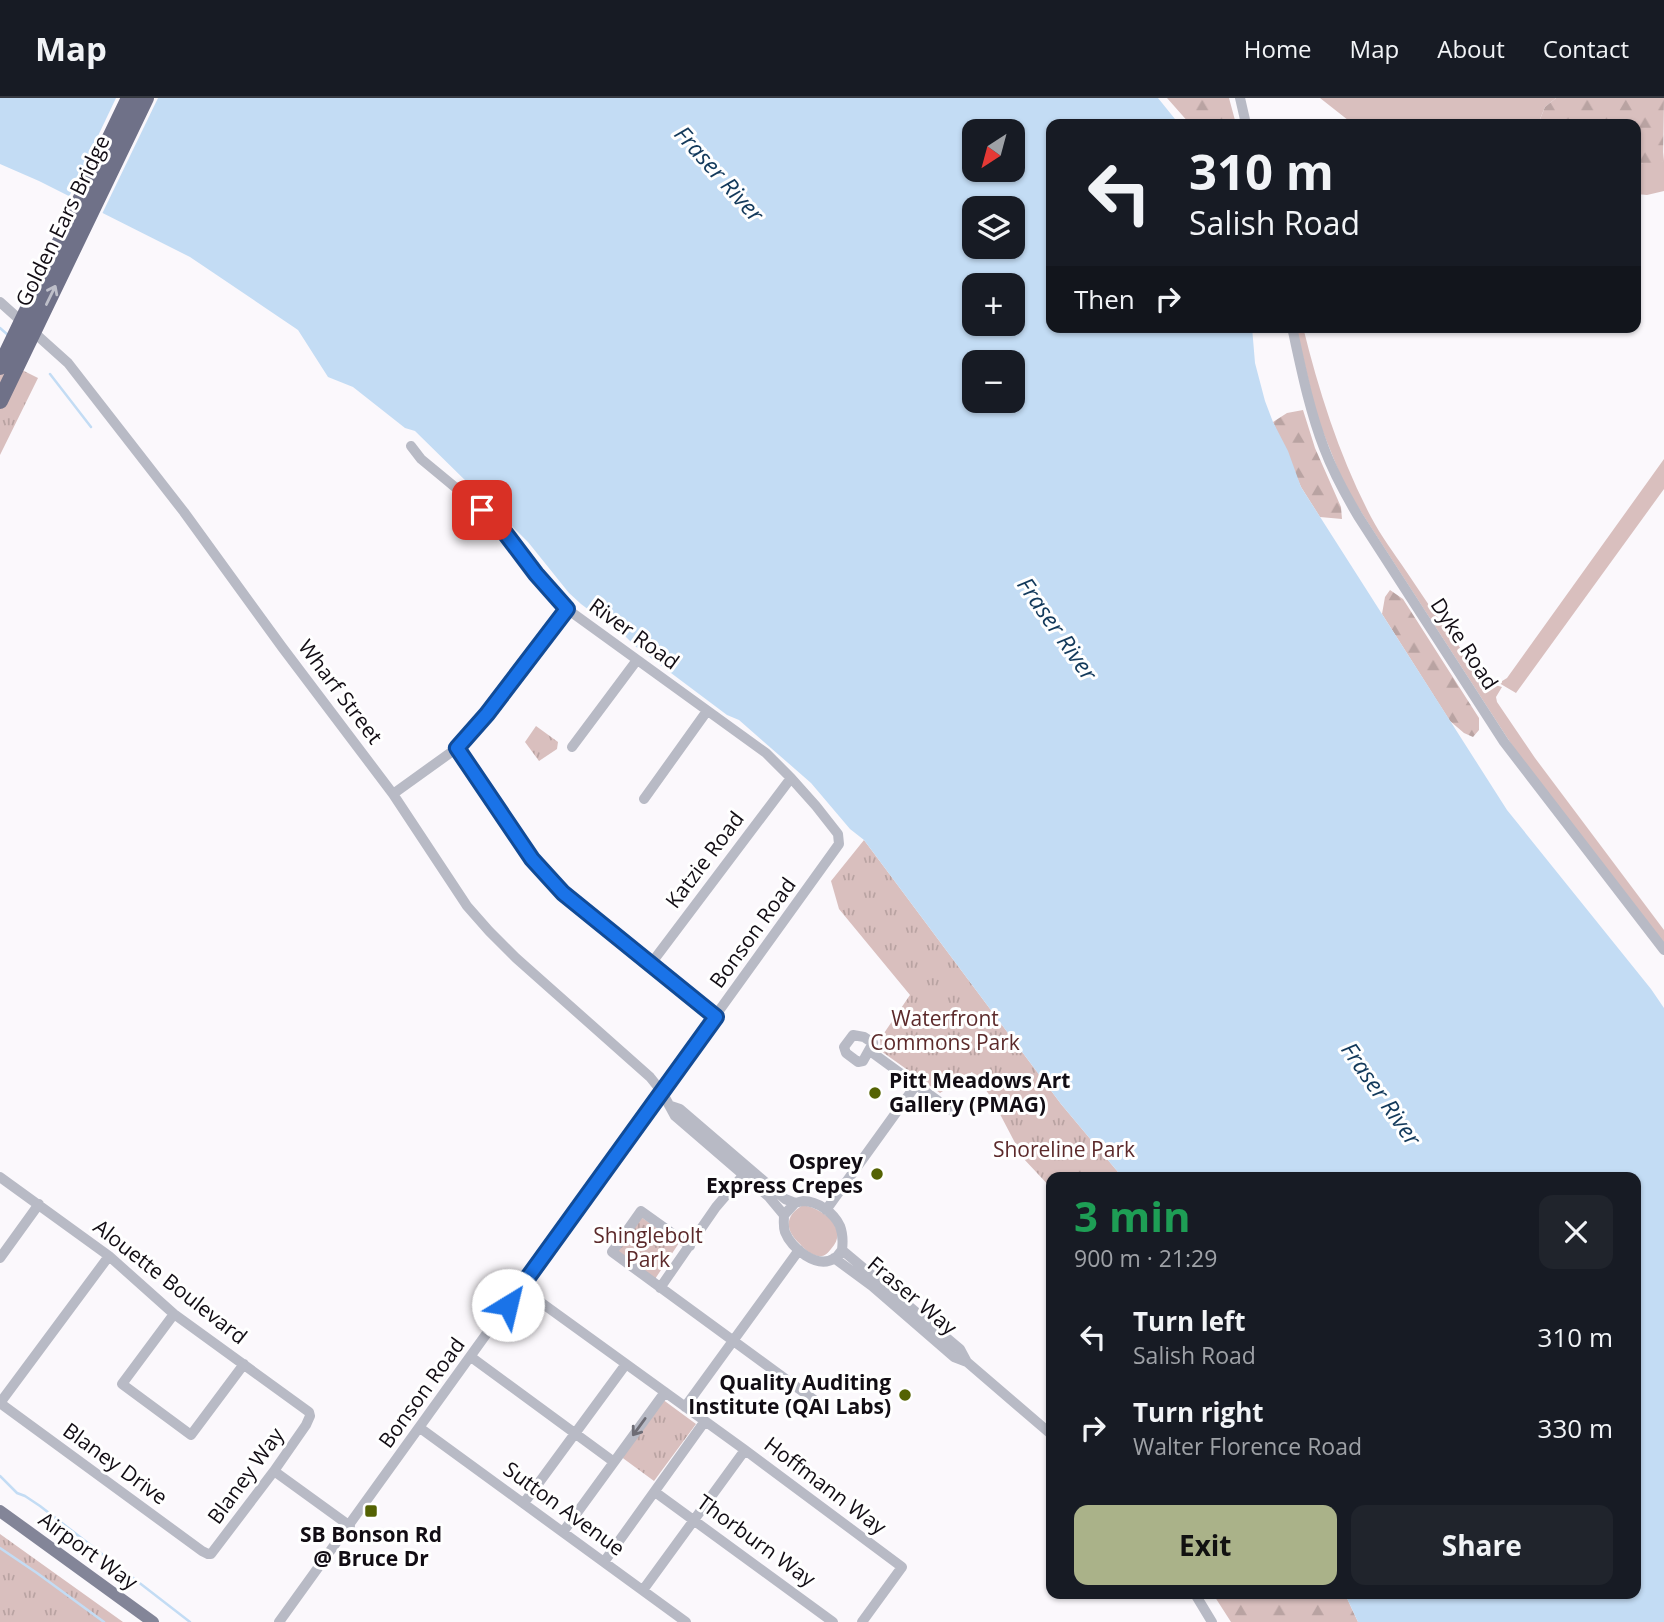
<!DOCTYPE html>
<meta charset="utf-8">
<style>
body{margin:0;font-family:"Open Sans",sans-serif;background:#20242c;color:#f1f3f6;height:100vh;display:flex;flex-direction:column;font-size:26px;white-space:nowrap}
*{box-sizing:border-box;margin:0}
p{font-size:23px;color:#9ea1a6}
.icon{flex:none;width:38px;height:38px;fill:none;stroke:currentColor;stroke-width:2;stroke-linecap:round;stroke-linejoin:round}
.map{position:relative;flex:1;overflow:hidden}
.panel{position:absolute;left:1046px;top:1074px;width:595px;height:427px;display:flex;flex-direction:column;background:#171b24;border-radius:14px;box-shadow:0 2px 5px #0004}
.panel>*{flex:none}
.guide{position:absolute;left:1046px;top:21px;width:595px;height:214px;border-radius:14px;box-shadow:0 2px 5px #0004;background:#171b24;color:#f1f3f6;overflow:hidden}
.needle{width:46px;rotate:216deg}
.tools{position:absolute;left:962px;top:21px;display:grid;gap:14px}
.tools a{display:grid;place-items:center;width:63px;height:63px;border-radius:14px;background:#171b24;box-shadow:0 2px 5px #0004;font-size:35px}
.pin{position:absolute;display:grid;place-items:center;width:60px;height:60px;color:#fff;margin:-30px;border-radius:14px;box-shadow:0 4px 10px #0006}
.me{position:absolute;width:77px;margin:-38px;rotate:36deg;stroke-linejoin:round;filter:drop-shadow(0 0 5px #0008)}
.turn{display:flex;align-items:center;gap:24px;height:147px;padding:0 28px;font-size:32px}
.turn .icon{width:91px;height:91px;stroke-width:2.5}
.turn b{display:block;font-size:49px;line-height:60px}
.then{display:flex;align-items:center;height:66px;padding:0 28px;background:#0003;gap:14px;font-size:26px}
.round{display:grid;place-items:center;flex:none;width:74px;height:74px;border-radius:14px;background:#20242c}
.summary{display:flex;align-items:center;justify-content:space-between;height:119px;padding:0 28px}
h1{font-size:42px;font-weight:700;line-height:52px;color:#1e9e55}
.primary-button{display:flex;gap:14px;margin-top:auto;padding:14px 28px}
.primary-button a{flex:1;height:80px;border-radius:14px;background:#aab289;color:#111;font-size:28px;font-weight:700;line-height:80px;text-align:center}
.primary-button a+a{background:#20242c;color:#f1f3f6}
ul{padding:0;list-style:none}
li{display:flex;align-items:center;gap:21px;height:91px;padding:0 28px}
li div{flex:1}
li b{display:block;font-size:26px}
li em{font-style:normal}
header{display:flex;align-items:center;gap:42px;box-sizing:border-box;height:98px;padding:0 35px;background:#171b24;border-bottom:2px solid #363941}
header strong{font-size:33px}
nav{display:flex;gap:38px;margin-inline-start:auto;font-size:24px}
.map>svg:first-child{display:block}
.green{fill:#d9bfbe}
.forest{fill:url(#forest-firs)}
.park{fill:url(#park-tufts)}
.water{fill:#c3dcf4;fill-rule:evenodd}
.pier{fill:#fbf8fc}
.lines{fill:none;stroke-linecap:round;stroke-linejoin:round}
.stream{stroke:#c3dcf4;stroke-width:2.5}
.minor{stroke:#b8bac5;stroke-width:10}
.major{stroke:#838598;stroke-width:12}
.highway-bridge{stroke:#6f7188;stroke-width:16}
.oneway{stroke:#bebfc9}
.oneway2{stroke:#6d6c75}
.route-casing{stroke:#114b97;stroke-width:18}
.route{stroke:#1a73e8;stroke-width:12}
.poi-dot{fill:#546203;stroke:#fff;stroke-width:2.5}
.labels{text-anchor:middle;stroke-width:6;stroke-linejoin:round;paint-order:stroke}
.street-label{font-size:21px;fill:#120d14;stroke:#fff}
.park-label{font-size:21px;fill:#5c2a2b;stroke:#fff}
.poi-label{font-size:21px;font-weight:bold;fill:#120d14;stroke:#fff;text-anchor:end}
.water-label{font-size:23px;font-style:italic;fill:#12395b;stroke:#fff}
</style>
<header>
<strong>Map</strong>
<nav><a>Home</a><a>Map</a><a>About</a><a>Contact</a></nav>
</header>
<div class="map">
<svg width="1664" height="1524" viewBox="0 0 1664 1524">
<defs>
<pattern id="forest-firs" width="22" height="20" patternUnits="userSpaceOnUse" patternTransform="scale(1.75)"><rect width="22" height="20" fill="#d9bfbe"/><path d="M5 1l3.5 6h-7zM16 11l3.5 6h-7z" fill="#b9a3a2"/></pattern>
<pattern id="park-tufts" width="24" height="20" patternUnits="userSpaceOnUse" patternTransform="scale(1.75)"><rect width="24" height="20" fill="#d9bfbe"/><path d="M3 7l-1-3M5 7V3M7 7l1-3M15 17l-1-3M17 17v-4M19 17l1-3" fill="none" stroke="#b9a3a2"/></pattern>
</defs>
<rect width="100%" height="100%" fill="#fbf8fc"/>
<path class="green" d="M1320,0H1556L1545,9L1538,26H1353Z
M1664,54V93L1647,97L1636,96V63L1644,66L1663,63Z
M1296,229H1303C1319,294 1340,360 1371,419C1381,438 1394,455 1406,473C1421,495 1435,517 1452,538C1470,561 1470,581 1502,589L1496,599L1497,604L1535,660L1664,832V845L1519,658L1345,389L1317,319Z
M1664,361V391L1516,595L1499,585L1507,580Z
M803,1107C823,1111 850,1130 831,1151C827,1156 824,1159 818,1158C811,1157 804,1151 800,1146C785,1132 784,1118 803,1107Z"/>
<path class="forest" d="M1167,0H1229L1236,26H1190Z
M1556,0H1664L1663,63L1653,70L1636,63V26H1538L1545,9Z
M1303,312L1315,350L1341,409L1342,421L1320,419L1301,389L1273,324L1287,315Z
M1390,492L1403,501L1479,620V632L1473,639L1464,635L1450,623L1382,516L1385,499Z
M1213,1496H1345L1358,1524H1231Z"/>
<path class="park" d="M0,261L38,280L0,357Z
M536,628L558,644L557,651L539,663L525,644Z
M864,742L1061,1006L1123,1080H1052V1091L1023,1060L991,999L972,974L940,995L881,953L880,941L910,897L839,811L831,783Z
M641,1119L679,1145L655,1181L617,1154Z
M662,1301L696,1326L654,1383L620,1358Z
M0,1436L123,1524H0Z"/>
<path class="water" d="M0,0H1158L1179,26H1052V229H1252L1255,265L1265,303L1273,324L1288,353L1301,389L1507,712L1651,891L1664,910V1524H1358L1345,1496H1636V1080H1123L1061,1006L864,742L850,731L811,685L739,622L727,617L635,548L618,531L609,527L581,506L569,495L528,444L415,333L405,330L353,289L328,279L298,232L190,159L39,83L0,66ZM975,33H1013V72H975ZM975,110H1013V149H975ZM975,187H1013V226H975ZM975,264H1013V303H975Z"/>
<path class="pier" d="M116,0H158L101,118L68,101Z"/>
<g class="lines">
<path class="stream" d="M0,230L8,237
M50,276L91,329
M0,1378L17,1395L25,1398L40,1408L190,1524
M0,1450L37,1475L104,1524"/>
<path class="minor" d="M1240,0L1246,26
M0,204L68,265L184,414L282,549L393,696L467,808L489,833L516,860L650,979L662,994L675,1018L769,1099L784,1117
M1292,229C1301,270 1309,311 1324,350C1333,374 1345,396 1358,418L1504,644L1664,852
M572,649L637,562
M457,650L532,761L563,795L716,919
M393,696L457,650L487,616L567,511
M644,701L707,613
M650,867L791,680
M853,937L864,939L873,945L863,963L858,964L846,955L844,949Z
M870,953L952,1013
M671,1008L680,1011L785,1101L795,1105
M0,1079L109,1158L174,1216L309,1314L310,1318L306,1327L274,1373L211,1456H208L202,1453L0,1305L109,1158
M803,1103C818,1103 834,1115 840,1128C843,1136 843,1144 842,1152C840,1154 838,1158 835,1160C817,1172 791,1150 785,1134C783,1128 784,1123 784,1117L795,1105Z
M826,1112L916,987
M690,1148L641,1113L612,1154L817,1304
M842,1152L960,1251L967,1264
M0,1160L39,1106
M834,1160L872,1188L954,1259L967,1264L1052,1337
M521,1190L745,1352L902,1469L862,1524
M660,1190L716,1109L746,1074
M174,1216L122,1286L191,1337L244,1266
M471,1259L614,1364
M685,1309L799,1152
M420,1330L686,1524
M274,1373L350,1428
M655,1394L833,1524
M524,1405L626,1266
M563,1434L665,1294
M604,1464L705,1323
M643,1492L745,1352
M1195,1496L1212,1524
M279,1524L839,746L838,736L816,708L791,680L766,655L567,511L536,476L496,423L421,361L411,348"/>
<path class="major" d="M0,1413L153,1524"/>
<path class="highway-bridge" d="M0,269L129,0
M0,303L146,0"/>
</g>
<defs><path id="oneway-shaft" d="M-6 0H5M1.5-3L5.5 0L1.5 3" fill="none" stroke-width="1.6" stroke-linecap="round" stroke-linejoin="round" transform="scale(1.75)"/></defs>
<use class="oneway" href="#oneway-shaft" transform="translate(51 197) rotate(-64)"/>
<use class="oneway2" href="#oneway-shaft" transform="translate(639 1329) rotate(126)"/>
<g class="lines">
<defs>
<path id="route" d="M482,412L496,423L536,476L567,511L487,616L457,650L532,761L563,795L716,919L508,1207"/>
</defs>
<use href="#route" class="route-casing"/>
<use href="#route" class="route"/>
</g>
<g class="poi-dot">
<circle cx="875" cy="995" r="7"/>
<circle cx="877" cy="1076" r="7"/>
<circle cx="905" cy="1297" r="7"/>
<rect x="364" y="1406" width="14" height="14" rx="3.5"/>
</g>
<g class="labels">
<g class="street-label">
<text transform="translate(63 123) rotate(-64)" y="7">Golden Ears Bridge</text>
<text transform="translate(634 536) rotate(36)" y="7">River Road</text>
<text transform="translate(1464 546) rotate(57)" y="7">Dyke Road</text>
<text transform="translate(340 594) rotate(53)" y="7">Wharf Street</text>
<text transform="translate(705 762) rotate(-53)" y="7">Katzie Road</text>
<text transform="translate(753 835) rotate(-54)" y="7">Bonson Road</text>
<text transform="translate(170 1184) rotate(38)" y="7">Alouette Boulevard</text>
<text transform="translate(912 1198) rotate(40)" y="7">Fraser Way</text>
<text transform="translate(422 1295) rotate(-54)" y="7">Bonson Road</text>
<text transform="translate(115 1366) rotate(36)" y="7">Blaney Drive</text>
<text transform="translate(246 1378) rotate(-54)" y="7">Blaney Way</text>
<text transform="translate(825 1388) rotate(37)" y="7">Hoffmann Way</text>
<text transform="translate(564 1411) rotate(36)" y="7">Sutton Avenue</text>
<text transform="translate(756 1443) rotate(36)" y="7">Thorburn Way</text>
<text transform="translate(88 1453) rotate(36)" y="7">Airport Way</text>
</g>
<g class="park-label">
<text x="945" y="928">Waterfront<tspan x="945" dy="24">Commons Park</tspan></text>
<text x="1064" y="1059">Shoreline Park</text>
<text x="648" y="1145">Shinglebolt<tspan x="648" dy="24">Park</tspan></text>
</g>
<g class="poi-label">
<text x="889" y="990" text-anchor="start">Pitt Meadows Art<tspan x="889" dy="24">Gallery (PMAG)</tspan></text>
<text x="863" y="1071">Osprey<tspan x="863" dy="24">Express Crepes</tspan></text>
<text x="891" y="1292">Quality Auditing<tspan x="891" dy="24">Institute (QAI Labs)</tspan></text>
<text x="371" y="1444" text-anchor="middle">SB Bonson Rd<tspan x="371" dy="24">@ Bruce Dr</tspan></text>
</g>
<g class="water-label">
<text transform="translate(719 76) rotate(48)" y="8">Fraser River</text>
<text transform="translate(1057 531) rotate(55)" y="8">Fraser River</text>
<text transform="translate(1381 996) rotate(55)" y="8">Fraser River</text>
</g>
</g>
</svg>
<div class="tools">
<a><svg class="needle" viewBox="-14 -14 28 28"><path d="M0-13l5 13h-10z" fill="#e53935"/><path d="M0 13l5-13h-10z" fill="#9ea1a6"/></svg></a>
<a><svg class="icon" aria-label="layers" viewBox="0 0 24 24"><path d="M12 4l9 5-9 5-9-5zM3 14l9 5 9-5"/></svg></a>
<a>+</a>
<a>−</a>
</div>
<div class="pin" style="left:482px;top:412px;background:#d93025"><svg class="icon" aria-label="arrive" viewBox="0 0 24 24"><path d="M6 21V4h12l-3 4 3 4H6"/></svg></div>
<svg class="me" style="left:508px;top:1207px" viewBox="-20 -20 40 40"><circle r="19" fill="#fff"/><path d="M0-13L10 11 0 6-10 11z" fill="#1a73e8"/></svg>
<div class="guide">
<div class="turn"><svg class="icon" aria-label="left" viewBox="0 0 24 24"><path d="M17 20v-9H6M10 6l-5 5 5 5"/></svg><div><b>310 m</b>Salish Road</div></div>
<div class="then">Then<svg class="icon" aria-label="right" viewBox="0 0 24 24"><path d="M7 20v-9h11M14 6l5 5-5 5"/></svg></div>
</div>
<section class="panel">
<div class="summary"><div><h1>3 min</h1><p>900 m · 21:29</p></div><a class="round"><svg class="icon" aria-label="close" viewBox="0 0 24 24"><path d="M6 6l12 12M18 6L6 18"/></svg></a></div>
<ul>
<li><svg class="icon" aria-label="left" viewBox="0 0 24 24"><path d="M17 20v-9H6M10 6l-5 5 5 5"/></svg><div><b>Turn left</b><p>Salish Road</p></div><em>310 m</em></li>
<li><svg class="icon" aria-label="right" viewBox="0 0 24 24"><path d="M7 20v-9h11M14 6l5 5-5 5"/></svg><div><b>Turn right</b><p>Walter Florence Road</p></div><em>330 m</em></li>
</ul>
<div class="primary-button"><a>Exit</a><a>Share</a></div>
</section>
</div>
